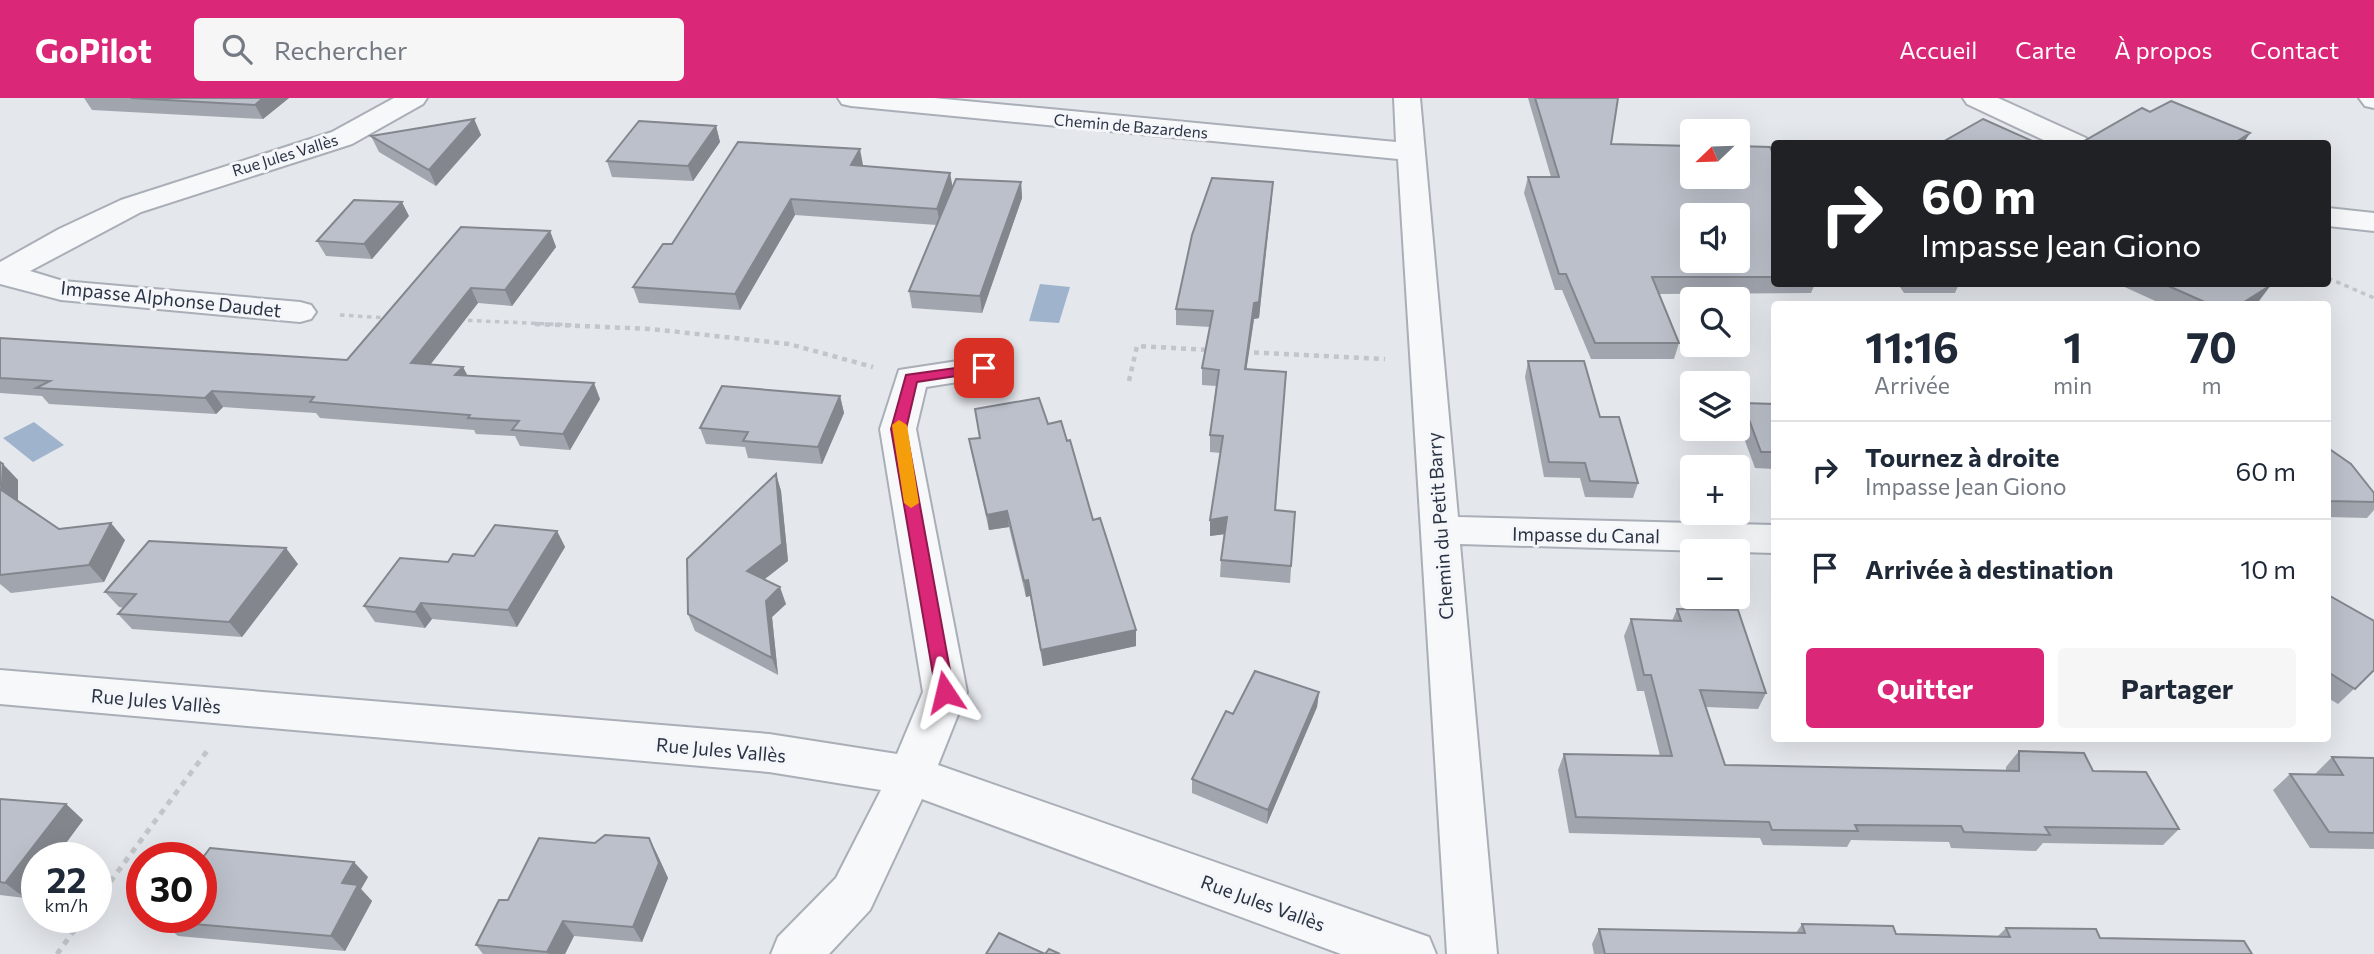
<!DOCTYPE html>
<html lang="fr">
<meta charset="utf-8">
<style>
body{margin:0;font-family:Commissioner,sans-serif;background:#f6f6f7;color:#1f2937;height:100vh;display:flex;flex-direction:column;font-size:26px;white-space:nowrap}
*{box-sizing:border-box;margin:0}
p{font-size:23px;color:#747a83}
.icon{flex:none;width:38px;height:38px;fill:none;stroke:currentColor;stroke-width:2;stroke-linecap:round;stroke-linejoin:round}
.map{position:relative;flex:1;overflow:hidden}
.details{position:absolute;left:1771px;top:203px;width:560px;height:441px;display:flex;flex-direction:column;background:#fff;border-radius:7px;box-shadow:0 7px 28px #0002}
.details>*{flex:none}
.hud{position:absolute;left:1771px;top:42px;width:560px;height:147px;border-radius:7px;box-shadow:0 7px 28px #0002;background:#202124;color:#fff;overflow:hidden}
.needle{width:46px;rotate:247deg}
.tools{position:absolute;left:1680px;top:21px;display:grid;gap:14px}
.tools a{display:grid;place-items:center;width:70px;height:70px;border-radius:7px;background:#fff;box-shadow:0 7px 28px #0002;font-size:35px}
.speed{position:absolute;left:21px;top:744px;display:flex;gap:14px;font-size:35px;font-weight:700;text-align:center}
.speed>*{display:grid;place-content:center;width:91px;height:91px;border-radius:50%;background:#fff;box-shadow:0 7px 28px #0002;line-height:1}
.speed small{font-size:18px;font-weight:400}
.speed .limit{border:10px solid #d22;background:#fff;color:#111}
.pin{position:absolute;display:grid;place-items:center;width:60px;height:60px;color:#fff;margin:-30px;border-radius:14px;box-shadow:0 4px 10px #0006}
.me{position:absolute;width:77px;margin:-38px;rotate:350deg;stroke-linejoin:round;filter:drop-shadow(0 0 5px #0008)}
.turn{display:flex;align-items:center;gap:24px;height:147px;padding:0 35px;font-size:32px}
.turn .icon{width:91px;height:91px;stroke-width:2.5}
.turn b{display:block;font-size:49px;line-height:60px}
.eta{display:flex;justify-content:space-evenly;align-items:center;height:119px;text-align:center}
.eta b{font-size:42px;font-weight:700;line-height:49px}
.button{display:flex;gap:14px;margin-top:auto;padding:14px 35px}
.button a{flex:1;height:80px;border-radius:7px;background:#db2777;color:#fff;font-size:28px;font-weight:700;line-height:80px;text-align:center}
.button a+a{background:#f6f6f7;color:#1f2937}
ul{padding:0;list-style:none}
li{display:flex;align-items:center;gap:21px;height:98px;padding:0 35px;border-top:2px solid #e0e1e3}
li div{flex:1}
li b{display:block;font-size:26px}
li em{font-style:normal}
header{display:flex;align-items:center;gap:42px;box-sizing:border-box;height:98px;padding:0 35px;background:#db2777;color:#fff}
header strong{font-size:33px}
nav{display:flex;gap:38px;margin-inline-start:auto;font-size:24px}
.search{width:490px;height:63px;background:#f6f6f7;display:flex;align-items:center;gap:18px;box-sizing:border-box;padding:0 24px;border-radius:7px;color:#747a83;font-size:26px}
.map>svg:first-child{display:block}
.water{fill:#9fb4cc}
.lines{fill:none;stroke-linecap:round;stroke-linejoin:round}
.minor-casing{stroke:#a9aeb7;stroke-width:4}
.path-far2{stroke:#c2c5cb;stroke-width:3.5;stroke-dasharray:4.5 4.5;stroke-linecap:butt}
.path-far1{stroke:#c2c5cb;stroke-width:4.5;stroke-dasharray:5 5;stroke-linecap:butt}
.path{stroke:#c2c5cb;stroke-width:5;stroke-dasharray:6 6;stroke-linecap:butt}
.minor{fill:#f7f8fa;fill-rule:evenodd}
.wall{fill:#a1a5ae}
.shaded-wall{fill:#83868d}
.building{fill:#bbc0ca;stroke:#83868d;stroke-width:2;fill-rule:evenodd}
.route{fill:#db2777;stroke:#8e194d;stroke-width:2}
.slow{fill:#f59e0b}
.labels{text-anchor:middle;stroke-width:6;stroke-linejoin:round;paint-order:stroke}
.far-street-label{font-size:16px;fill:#2b3445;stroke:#f4f6f9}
.street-label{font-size:19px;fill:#2b3445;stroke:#f4f6f9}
</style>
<header>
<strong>GoPilot</strong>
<div class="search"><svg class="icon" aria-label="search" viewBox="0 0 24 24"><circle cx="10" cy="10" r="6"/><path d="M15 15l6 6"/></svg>Rechercher</div>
<nav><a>Accueil</a><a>Carte</a><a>À propos</a><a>Contact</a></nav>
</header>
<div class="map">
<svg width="2374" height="856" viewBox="0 0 2374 856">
<rect width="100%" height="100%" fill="#e4e7ec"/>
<path class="water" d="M1040,186L1070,189L1059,225L1029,223Z
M34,324L64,347L33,364L3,340Z"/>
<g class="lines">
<defs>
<path id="minor" d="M394,0H427L423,6L352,46L141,114L30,173L63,183L300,204L311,207L316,214L311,221L300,224L61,202L0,186V164L59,131L121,102L332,34Z
M838,0H934L1396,44L1394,0H1420L1458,419L1774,427V455L1460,446L1497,856H1447L1398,61L851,8L842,6Z
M1963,0H1998L2086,40L2090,46H2052L1967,6Z
M2359,0H2374V10L2365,8Z
M2328,110L2374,115V133L2328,128Z
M984,259L996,262L1001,270L996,278L926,289L916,331L967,594L938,667L1429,839L1436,856H1341L922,701L870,812L829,856H771L778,839L836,780L881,692L769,674L0,606V572L769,636L897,656L923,594L880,331L899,272Z"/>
</defs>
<use href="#minor" class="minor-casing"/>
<path class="path-far2" d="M2328,180L2374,200
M340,217L388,220
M459,222L573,227"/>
<path class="path-far1" d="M535,226L651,231L789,246L873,269
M1244,254L1385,261
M1129,283L1137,248L1210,252"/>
<path class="path" d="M96,803L210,649
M57,856L84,819"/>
<use href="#minor" class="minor"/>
</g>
<path class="wall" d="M84,0H289L263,21L92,12Z
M1528,0H1618L1611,46L1774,58V186H1815L1811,195L1659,196L1679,245L1674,261H1591L1562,192H1555L1524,95L1528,79H1551Z
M474,21L481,37L436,88L379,54L371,38Z
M716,28L720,44L693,83L612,79L607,63Z
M863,67V68L950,75L952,89L1021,84L1022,100L982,215L912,210L909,193L937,127L795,117L740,212L639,205L633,189L672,146Z
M1272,100L1259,220L1254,221L1246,271L1275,412L1295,414L1290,485L1220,479L1221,462L1224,436L1210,438L1221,355L1210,354V337L1216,288L1202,287V270L1210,229L1176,227V211Z
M409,118L372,161L326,158L317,143Z
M550,133L556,149L512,208L478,205L431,266L463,269L467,278L600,301L570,352L520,348L515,338L476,336L474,332L320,320L316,315L223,309L216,316L49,306L42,298L0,295V240L347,262Z
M1898,186H1959L1955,195H1904Z
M2118,186H2268L2259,203L2254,206H2162Z
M1528,263L1600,319L1638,385L1633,400L1585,399L1580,380L1544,379L1525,279Z
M840,298L844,315L822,366L748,360L745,349L706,346L700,330Z
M1743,305L1774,306V371L1755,370L1738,324V319Z
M1048,326L1067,343L1093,422L1136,532V548L1043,568L1030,498L1026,499L1009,429L989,432L972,357L969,341Z
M2328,350L2374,395V412L2367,420L2328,419Z
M0,364L18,382V402L59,431L125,442L104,484L11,495L0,486Z
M776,376L781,393L788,463L765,481L786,506L772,519L778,577L695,533L688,516Z
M557,433L565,449L517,529L432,521L425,530L375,524L364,508L448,464L474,458Z
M298,466L242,539L132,531L118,516L124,510L119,509L105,494Z
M2328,501L2374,572L2338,606L2328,600Z
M1677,511L1766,595L1758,611L1706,609L1725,667L2006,673V669L2019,653L2093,673L2179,731L2163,747L2043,745L2036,753L1951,750L1949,744L1851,742L1847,749L1763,747L1760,740L1569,735L1558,672L1564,656L1660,658L1644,593H1637L1624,538L1631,521L1672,523Z
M1319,594L1317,609L1267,726L1192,695V681L1233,616Z
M2332,659L2374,660V751L2310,750L2273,692L2290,676H2315Z
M0,701L66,706L83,722L25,800L0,797Z
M649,740L657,756L668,780L642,844L574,838L565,856H483L476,847L508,802L595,745Z
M368,779L361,791L372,803L345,853L178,838L160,823Z
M1802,826L1896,836L1998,838L2006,830L2252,856H1594L1592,846L1599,831L1796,835Z"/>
<path class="shaded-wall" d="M263,0H289L263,21L255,7Z
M474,21L481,37L436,88L429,72Z
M716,28L720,44L693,83L688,68Z
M2250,35L2243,46H2233Z
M860,51L863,67L854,83L851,67Z
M950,75L953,91L940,127L937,111Z
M1021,84L1022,100L982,215L980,198Z
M1273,84L1259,220L1254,221L1244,288L1245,271Z
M791,101L795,117L740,212L735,196Z
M402,104L409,118L372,161L364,146Z
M550,133L556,149L512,208L505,192Z
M2271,187L2259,203L2254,206H2241Z
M471,190L478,205L419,281L411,265Z
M463,269L471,284L455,277Z
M594,285L600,301L570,352L563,336Z
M212,293L223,309L216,316L205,300Z
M840,298L844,315L822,366L818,349Z
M3,366L18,382V402L0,392Z
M776,376L781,393L788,463L753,490L747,473Z
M1007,413L1009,429L989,432L987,417Z
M1227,419L1226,436L1210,438V422Z
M111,425L125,442L104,484L89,467Z
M557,433L565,449L517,529L508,512Z
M286,450L298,466L242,539L229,524Z
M1028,482L1030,498L1026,499L1024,483Z
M780,489L786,506L772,519L778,577L772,560L766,503Z
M421,505L432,521L425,530L415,514Z
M1136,532V548L1043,568L1041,552Z
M1319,594L1317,609L1267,726L1268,712Z
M66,706L83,722L55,760H37V784L25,800L5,785Z
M649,740L657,756L668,780L642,844L633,829Z
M354,764L368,779L361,791L372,803L345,853L331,838L342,785Z
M563,823L574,838L565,856H549L547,854Z"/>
<path class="building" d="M131,0H263L255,7Z
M1535,0H1618L1611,46L1692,48V79H1738V48L1770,49L1774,58V179H1652L1679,245H1595L1566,176H1559L1528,79H1559ZM1692,117H1738V163H1692Z
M2171,3L2250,35L2233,46H2079L2142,10L2150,14Z
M474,21L429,72L371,38Z
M1983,21L2039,46H1943L1941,45Z
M639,23L716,28L688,68L607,63Z
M738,44L860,51L851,67L950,75L937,111L791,101L735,196L633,189L663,146H672Z
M1212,80L1273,84L1259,204L1254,205L1245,271L1286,274L1275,412L1295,414L1291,468L1221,462L1227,419L1210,422L1223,338L1210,337L1219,272L1202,270L1213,213L1176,211L1192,137Z
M956,81L1021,84L980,198L909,193Z
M354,102L402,104L364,146L317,143Z
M461,129L550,133L505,192L471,190L411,265L463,269L455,277L594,285L563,336L512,332L519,323L468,320L470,317L310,304L314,299L212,293L205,300L36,290L50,283L0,280V240L347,262Z
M2164,186H2268L2271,187L2241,206H2209Z
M1528,263H1584L1600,319H1619L1638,385L1590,383L1585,365L1549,364Z
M722,288L840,298L818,349L743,343L748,334L700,330Z
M1039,300L1048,326L1061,323L1067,343L1070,342L1093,422L1100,420L1136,532L1041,552L1028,482L1024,483L1007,413L987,417L969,341L980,340L975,311Z
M1743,305L1774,306V354H1761Z
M2328,350L2351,366L2374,395V404L2328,403Z
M0,364L3,366L2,385L0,387Z
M776,376L782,446L747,473L780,489L766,503L772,560L688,516L687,461Z
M0,391L59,431L111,425L89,467L0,477Z
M495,427L557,433L508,512L421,505L415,514L364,508L400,460L448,464L453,456L474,458Z
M149,443L286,450L229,524L118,516L136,496L105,494Z
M2330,498L2374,523V572L2355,591L2328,574V501Z
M1677,511L1738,512L1766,595L1700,592L1725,667L2019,673V653L2084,655L2093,673L2146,674L2179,731L2045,729L2050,737L1964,734L1961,728L1855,727L1858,733L1772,732L1769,724L1576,719L1564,656L1672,658L1651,577H1644L1631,521L1681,523Z
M1255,573L1319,594L1268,712L1192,681L1226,613L1233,616Z
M2332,659L2374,660V735L2329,734L2290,676L2343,677Z
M0,701L66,706L5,785L0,784Z
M605,737L649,740L659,765L633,829L563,823L547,854L476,847L499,802H508L539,740L595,745Z
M210,750L354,764L342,785L358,787L331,838L160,823L163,819H201V762Z
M1802,826L1893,828L1896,836L2010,839L2006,830L2096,831L2100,840L2244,843L2252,856H1605L1599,831L1805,835Z
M999,835L1045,856L1049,851L1060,856H986Z"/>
<path class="route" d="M984,266L991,270L989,273L917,284L906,331L954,594L945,601L936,594L891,331L906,277Z"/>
<path class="slow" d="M899,322L907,327L919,405L911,410L904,405L892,327Z"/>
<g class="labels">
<g class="far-street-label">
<text transform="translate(1131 28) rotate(5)" y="6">Chemin de Bazardens</text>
<text transform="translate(285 57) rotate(-17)" y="6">Rue Jules Vallès</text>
</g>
<g class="street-label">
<text transform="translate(171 201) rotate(6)" y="7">Impasse Alphonse Daudet</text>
<text transform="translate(1440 428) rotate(-94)" y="7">Chemin du Petit Barry</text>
<text transform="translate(1586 437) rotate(1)" y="7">Impasse du Canal</text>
<text transform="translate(156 603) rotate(5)" y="7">Rue Jules Vallès</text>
<text transform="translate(721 652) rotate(5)" y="7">Rue Jules Vallès</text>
<text transform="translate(1263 805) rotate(20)" y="7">Rue Jules Vallès</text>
</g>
</g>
</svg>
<div class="tools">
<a><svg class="needle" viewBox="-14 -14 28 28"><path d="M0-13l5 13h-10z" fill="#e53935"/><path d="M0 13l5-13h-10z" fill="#747a83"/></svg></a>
<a><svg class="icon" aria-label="sound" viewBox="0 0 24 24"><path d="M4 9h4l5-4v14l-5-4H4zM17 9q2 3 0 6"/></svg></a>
<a><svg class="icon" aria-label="search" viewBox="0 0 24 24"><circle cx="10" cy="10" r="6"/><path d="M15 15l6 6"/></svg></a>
<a><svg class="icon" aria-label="layers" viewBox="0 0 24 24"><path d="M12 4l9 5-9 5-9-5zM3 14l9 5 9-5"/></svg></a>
<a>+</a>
<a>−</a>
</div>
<div class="speed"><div>22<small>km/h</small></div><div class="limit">30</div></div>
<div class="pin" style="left:984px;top:270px;background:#d93025"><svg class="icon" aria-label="arrive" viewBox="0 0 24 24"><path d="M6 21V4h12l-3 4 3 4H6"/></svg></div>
<svg class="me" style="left:945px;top:594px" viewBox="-20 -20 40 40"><path d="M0-17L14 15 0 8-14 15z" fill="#db2777" stroke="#fff" stroke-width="4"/></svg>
<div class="hud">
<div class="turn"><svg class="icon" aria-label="right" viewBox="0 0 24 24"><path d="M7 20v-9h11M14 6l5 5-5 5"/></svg><div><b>60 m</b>Impasse Jean Giono</div></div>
</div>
<section class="details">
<div class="eta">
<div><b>11:16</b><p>Arrivée</p></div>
<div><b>1</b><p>min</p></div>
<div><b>70</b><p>m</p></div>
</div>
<ul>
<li><svg class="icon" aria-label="right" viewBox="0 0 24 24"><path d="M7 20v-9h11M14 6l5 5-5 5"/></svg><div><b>Tournez à droite</b><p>Impasse Jean Giono</p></div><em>60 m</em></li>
<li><svg class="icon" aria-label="arrive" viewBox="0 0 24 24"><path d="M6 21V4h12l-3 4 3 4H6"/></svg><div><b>Arrivée à destination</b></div><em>10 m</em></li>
</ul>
<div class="button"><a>Quitter</a><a>Partager</a></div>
</section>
</div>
